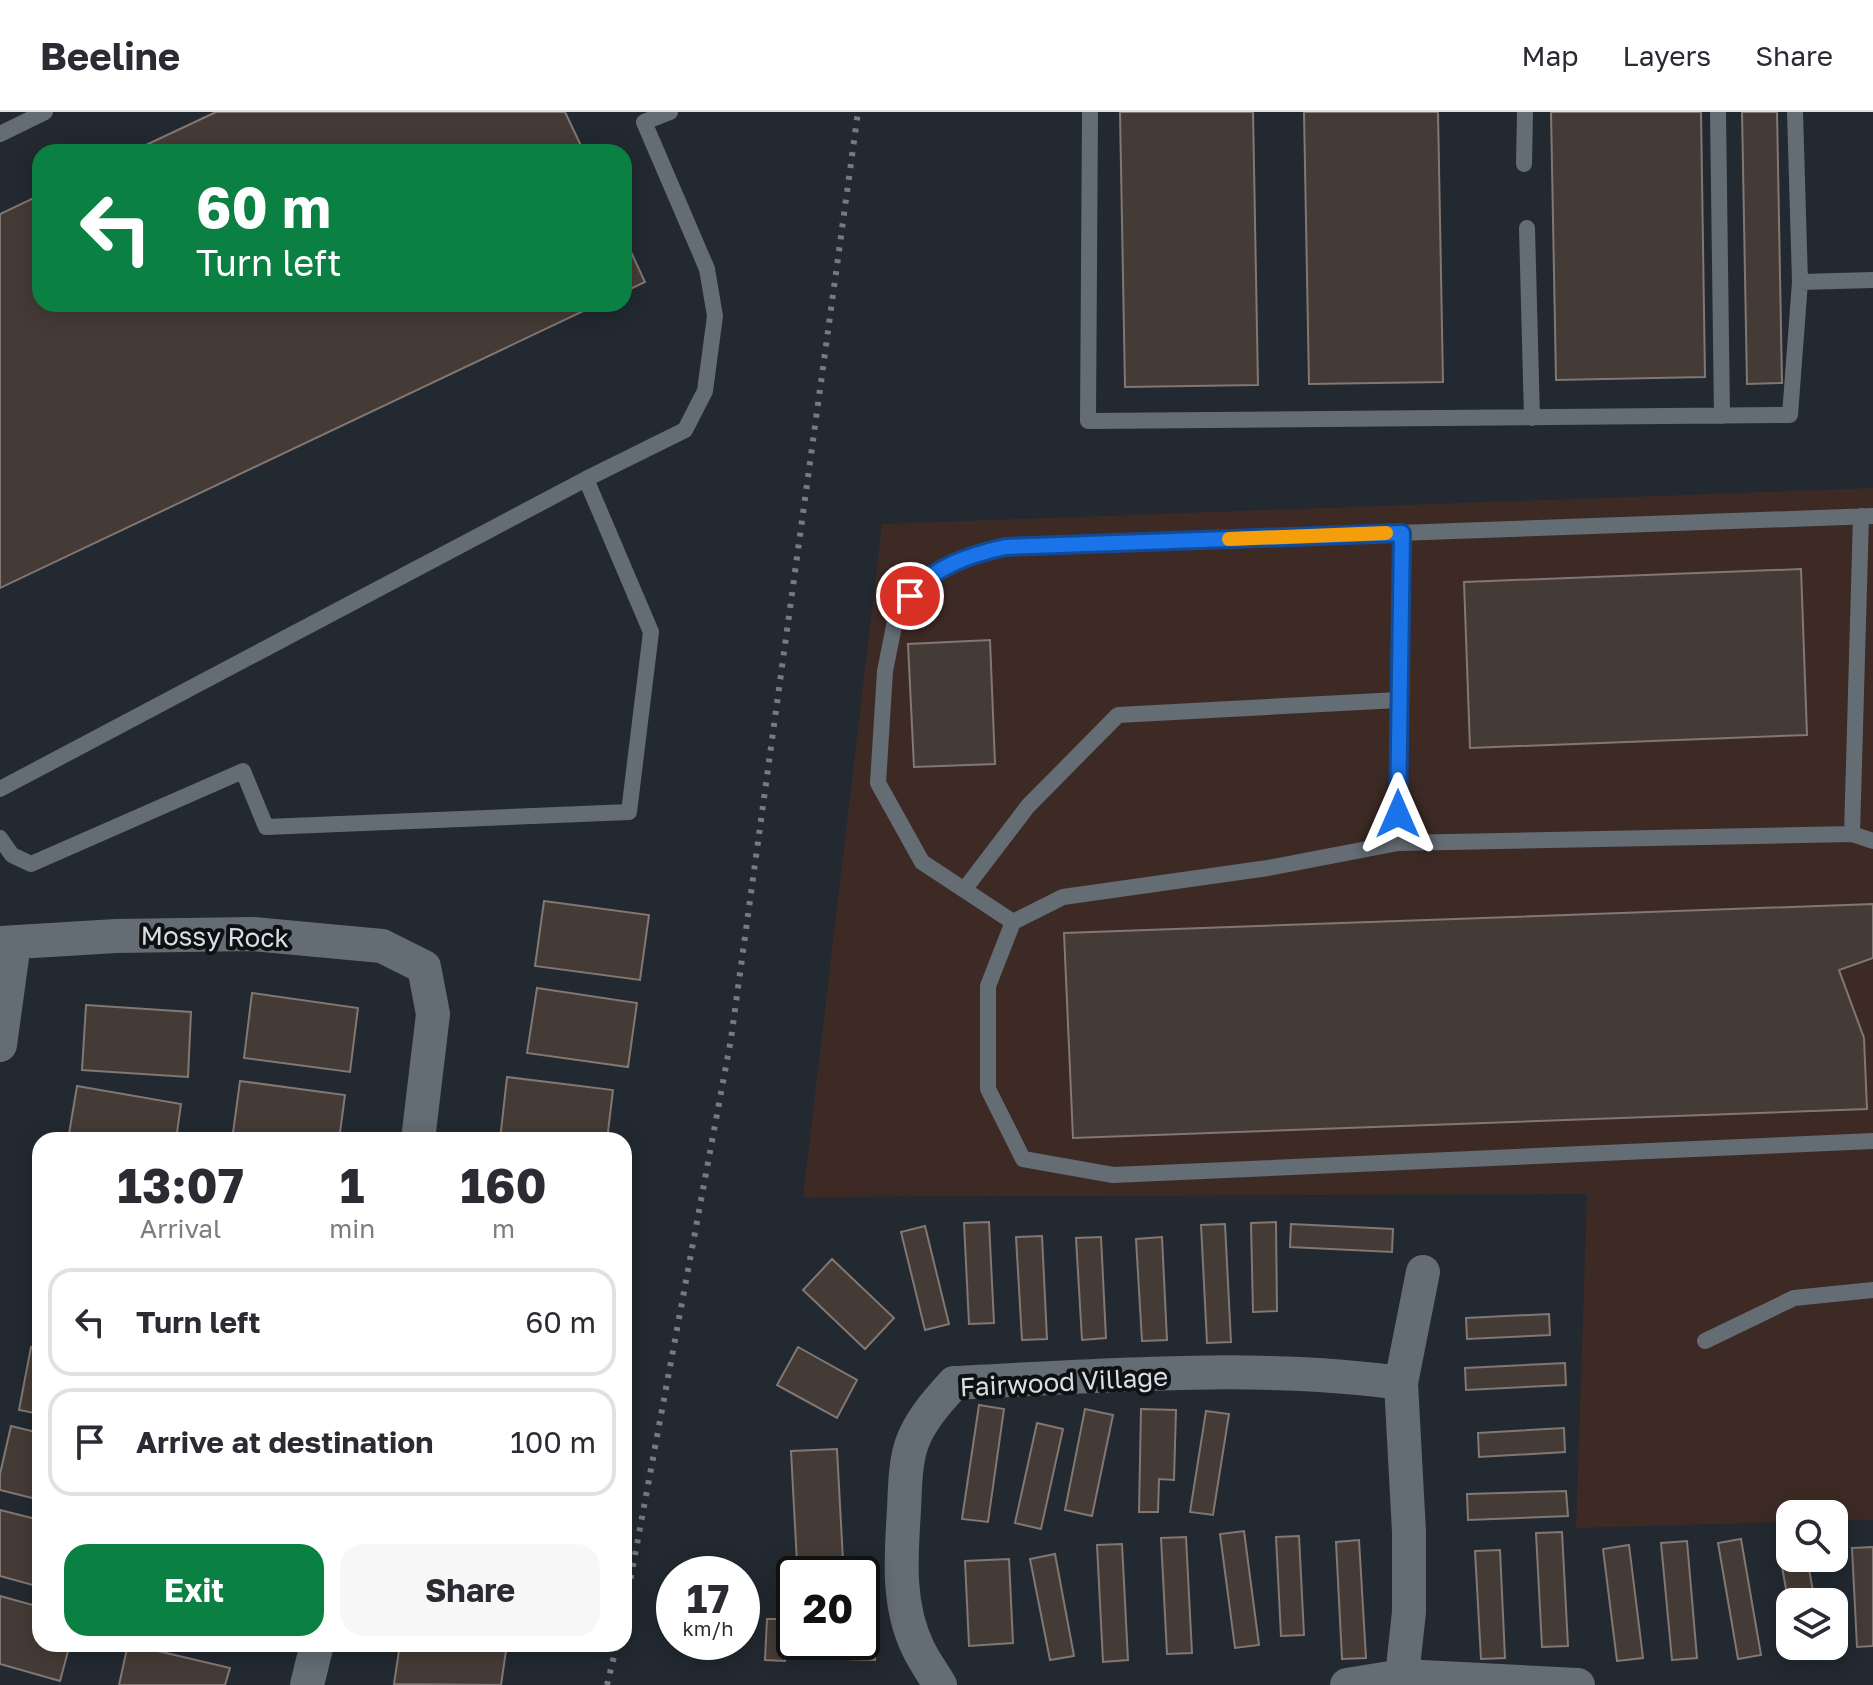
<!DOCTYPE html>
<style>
body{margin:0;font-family:"Golos Text",sans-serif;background:#f7f7f7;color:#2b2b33;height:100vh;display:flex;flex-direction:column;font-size:30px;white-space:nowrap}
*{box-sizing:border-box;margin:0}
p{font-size:26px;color:#7c7c81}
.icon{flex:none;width:44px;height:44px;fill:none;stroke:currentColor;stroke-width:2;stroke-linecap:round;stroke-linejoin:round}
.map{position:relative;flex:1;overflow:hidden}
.drawer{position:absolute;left:32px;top:1020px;width:600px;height:520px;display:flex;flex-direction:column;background:#fff;border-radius:24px;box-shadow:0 4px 20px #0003}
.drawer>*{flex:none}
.guide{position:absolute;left:32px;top:32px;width:600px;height:168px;border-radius:24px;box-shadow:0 4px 20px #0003;background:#0b8043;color:#fff;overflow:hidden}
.tools{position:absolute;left:1776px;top:1388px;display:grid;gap:16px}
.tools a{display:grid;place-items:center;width:72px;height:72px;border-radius:16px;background:#fff;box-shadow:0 4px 20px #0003;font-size:40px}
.speed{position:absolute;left:656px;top:1444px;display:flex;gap:16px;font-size:40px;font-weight:700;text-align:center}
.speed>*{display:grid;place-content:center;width:104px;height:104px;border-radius:50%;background:#fff;box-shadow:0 4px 20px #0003;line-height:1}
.speed small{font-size:20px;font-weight:400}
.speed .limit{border:4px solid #111;border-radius:12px;background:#fff;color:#111}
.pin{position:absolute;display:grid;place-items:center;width:68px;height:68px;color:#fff;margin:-34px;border:4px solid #fff;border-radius:50%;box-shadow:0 2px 8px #0007}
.me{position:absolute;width:88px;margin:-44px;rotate:0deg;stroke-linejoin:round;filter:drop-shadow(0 0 6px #0008)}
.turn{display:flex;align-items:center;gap:28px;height:168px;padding:0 32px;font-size:36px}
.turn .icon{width:104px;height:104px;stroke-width:2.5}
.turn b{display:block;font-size:56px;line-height:68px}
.eta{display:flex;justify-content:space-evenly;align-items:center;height:136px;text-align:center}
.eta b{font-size:48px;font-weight:700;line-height:56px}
.cta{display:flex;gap:16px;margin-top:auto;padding:16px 32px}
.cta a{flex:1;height:92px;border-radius:24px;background:#0b8043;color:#fff;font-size:32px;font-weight:700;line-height:92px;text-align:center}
.cta a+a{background:#f7f7f7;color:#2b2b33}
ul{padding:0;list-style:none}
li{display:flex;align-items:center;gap:24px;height:108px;margin:0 16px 12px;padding:0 16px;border:4px solid #e1e1e2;border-radius:24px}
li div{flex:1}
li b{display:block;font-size:30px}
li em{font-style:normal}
header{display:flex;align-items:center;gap:48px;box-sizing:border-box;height:112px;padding:0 40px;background:#fff;border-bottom:2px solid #e1e1e2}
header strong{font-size:38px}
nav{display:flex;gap:44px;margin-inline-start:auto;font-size:28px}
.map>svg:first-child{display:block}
.industrial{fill:#3d2a25}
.building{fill:#453b36;stroke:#827772;stroke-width:2}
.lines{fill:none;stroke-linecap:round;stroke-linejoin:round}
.service{stroke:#646c74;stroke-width:16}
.minor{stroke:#646c74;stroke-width:34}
.rail{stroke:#757b81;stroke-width:6;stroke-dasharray:4 8;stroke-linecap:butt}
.route-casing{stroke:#114b97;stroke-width:20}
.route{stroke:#1a73e8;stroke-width:14}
.slow{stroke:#f59e0b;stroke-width:14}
.labels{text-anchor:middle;stroke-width:8;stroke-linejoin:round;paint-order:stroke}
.street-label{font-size:26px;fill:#dadee3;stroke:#0e1114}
</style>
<header>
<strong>Beeline</strong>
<nav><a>Map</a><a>Layers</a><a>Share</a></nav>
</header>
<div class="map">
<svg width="1873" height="1573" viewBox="0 0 1873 1573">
<rect width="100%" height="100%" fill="#222930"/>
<path class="industrial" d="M1873,376V1408L1834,1409V1402H1790V1410L1576,1416L1587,1082L803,1085L882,412Z"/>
<path class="building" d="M216,0H565L584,40H131Z
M1120,0H1253L1258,273L1125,275Z
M1304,0H1438L1443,270L1309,272Z
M1551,0H1701L1705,265L1556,268Z
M1742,0H1777L1782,271L1747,272Z
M40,83V192H598L0,476V102Z
M624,125L645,170L624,180Z
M1801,457L1807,623L1470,636L1464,470Z
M990,528L995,652L914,655L908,532Z
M544,789L649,803L640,868L535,854Z
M1873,792V846L1839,858L1864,926L1867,997L1073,1026L1064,821Z
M537,876L637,891L628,955L527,941Z
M252,881L358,896L350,960L244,946Z
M86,893L191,900L188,965L82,958Z
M507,965L613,978L607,1028H500Z
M240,969L345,983L339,1028H232Z
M77,974L181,992L176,1028H68Z
M989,1110L994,1211L969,1212L964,1111Z
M1276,1110L1277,1199L1253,1200L1251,1111Z
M1225,1112L1231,1230L1207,1231L1201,1113Z
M1291,1112L1393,1117L1392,1140L1290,1135Z
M925,1114L949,1212L925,1218L901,1120Z
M1042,1124L1047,1227L1022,1228L1016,1125Z
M1101,1125L1106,1226L1082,1228L1076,1126Z
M1162,1125L1167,1228L1142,1229L1136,1127Z
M832,1147L894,1206L865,1237L803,1178Z
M1549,1202L1550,1223L1467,1227L1466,1206Z
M31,1235L40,1237V1302L19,1298Z
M798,1235L857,1268L837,1306L777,1273Z
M1565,1251L1566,1273L1466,1278L1465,1256Z
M979,1293L1004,1297L988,1410L962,1407Z
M1085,1297L1113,1303L1092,1404L1065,1398Z
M1141,1297L1176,1298L1174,1368L1159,1367L1158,1400H1139Z
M1206,1299L1229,1302L1213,1403L1190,1400Z
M1037,1311L1063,1317L1041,1417L1015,1411Z
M11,1314L40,1321V1388L0,1378V1362Z
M1564,1316L1565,1340L1479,1345L1478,1321Z
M837,1337L843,1449L797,1451L791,1339Z
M1566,1379L1568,1404L1468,1408L1467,1382Z
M0,1398L40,1408V1475L0,1464Z
M1244,1419L1259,1533L1235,1536L1220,1422Z
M1562,1420L1568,1534L1542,1535L1536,1421Z
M1299,1424L1304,1523L1281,1524L1276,1425Z
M1186,1425L1192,1541L1167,1542L1161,1426Z
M1741,1427L1761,1543L1738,1547L1718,1431Z
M1359,1428L1366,1546L1342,1547L1336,1430Z
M1687,1429L1697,1546L1672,1548L1661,1431Z
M1790,1430V1446H1807L1815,1490H1790V1499L1778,1433Z
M1122,1432L1128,1548L1103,1550L1097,1433Z
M1629,1433L1643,1546L1617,1549L1603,1437Z
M1873,1435V1534L1857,1535L1852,1436Z
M1500,1438L1505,1546L1481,1547L1475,1439Z
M1055,1442L1074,1544L1050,1548L1030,1447Z
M1009,1447L1013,1531L969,1534L965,1449Z
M0,1484L40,1495V1532H70L60,1569L0,1552Z
M862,1504L876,1505L875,1548L812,1546L813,1530H862Z
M767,1507H786L785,1549L765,1548Z
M128,1532L230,1556L225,1573H119Z
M400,1532H507L501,1573L394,1572Z
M1796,1534H1823L1824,1543L1799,1547Z"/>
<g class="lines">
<path class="service" d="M1090,0L1088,309L1790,303L1800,170L1873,168
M1718,0L1722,304
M1795,0L1800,170
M0,22L45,0
M1524,52L1525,0
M1527,116L1532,306
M0,677L586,367
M1852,722L1861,404
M0,726L12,743L31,752L243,659L266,715L629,700L651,520L586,367L685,318L705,279L715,204L707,157L644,10L670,0
M1873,729L1852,722L1398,731L1268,756L1063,785L1013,810L988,874V977L1023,1047L1113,1063L1873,1029
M1398,731L1402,421
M964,778L1028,694L1118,603L1398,588
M1013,810L922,750L878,671L885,559L897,499L922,469L970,443L1005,435L1873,404
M1705,1229L1794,1186L1873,1178"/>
<path class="minor" d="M0,831L116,824L253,822L382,834L424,855L433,902L418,1028
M0,933L14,831
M1402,1564L1409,1500V1420L1401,1271L1423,1160
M307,1573L317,1532
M940,1573C933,1561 924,1549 918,1536C897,1493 901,1445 904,1398C905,1376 905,1351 912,1331C921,1307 937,1290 954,1271C1098,1264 1258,1251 1401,1271
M1347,1573L1402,1564L1578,1573"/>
<path class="rail" d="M624,1502L731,927L858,0
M607,1573L617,1532"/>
</g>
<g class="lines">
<defs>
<path id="route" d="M910,484C933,455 969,443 1005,435L1402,421L1398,702"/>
</defs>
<use href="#route" class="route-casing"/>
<use href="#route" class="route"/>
<path class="slow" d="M1229,427L1386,421"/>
</g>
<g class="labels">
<g class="street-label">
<text transform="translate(215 825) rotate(1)" y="9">Mossy Rock</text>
<text transform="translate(1064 1270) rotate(-3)" y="9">Fairwood Village</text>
</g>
</g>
</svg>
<div class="tools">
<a><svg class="icon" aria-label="search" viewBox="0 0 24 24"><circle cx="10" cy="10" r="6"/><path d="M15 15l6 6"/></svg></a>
<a><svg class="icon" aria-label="layers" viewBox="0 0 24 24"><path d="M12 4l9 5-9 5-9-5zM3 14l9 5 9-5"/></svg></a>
</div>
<div class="speed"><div>17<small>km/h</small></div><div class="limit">20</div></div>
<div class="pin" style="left:910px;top:484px;background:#d93025"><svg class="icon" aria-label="arrive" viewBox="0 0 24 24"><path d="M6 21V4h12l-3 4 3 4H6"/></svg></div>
<svg class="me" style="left:1398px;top:702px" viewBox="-20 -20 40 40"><path d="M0-17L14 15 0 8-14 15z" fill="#1a73e8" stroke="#fff" stroke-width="4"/></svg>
<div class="guide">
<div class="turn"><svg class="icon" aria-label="left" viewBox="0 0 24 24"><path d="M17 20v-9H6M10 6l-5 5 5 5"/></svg><div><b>60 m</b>Turn left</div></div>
</div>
<section class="drawer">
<div class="eta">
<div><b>13:07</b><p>Arrival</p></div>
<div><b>1</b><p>min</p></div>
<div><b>160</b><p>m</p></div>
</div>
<ul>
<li><svg class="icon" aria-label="left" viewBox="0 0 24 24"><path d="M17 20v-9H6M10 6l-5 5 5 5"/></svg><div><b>Turn left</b></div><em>60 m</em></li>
<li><svg class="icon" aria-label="arrive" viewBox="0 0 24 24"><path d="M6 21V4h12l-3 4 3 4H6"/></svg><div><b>Arrive at destination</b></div><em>100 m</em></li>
</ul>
<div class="cta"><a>Exit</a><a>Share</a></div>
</section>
</div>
